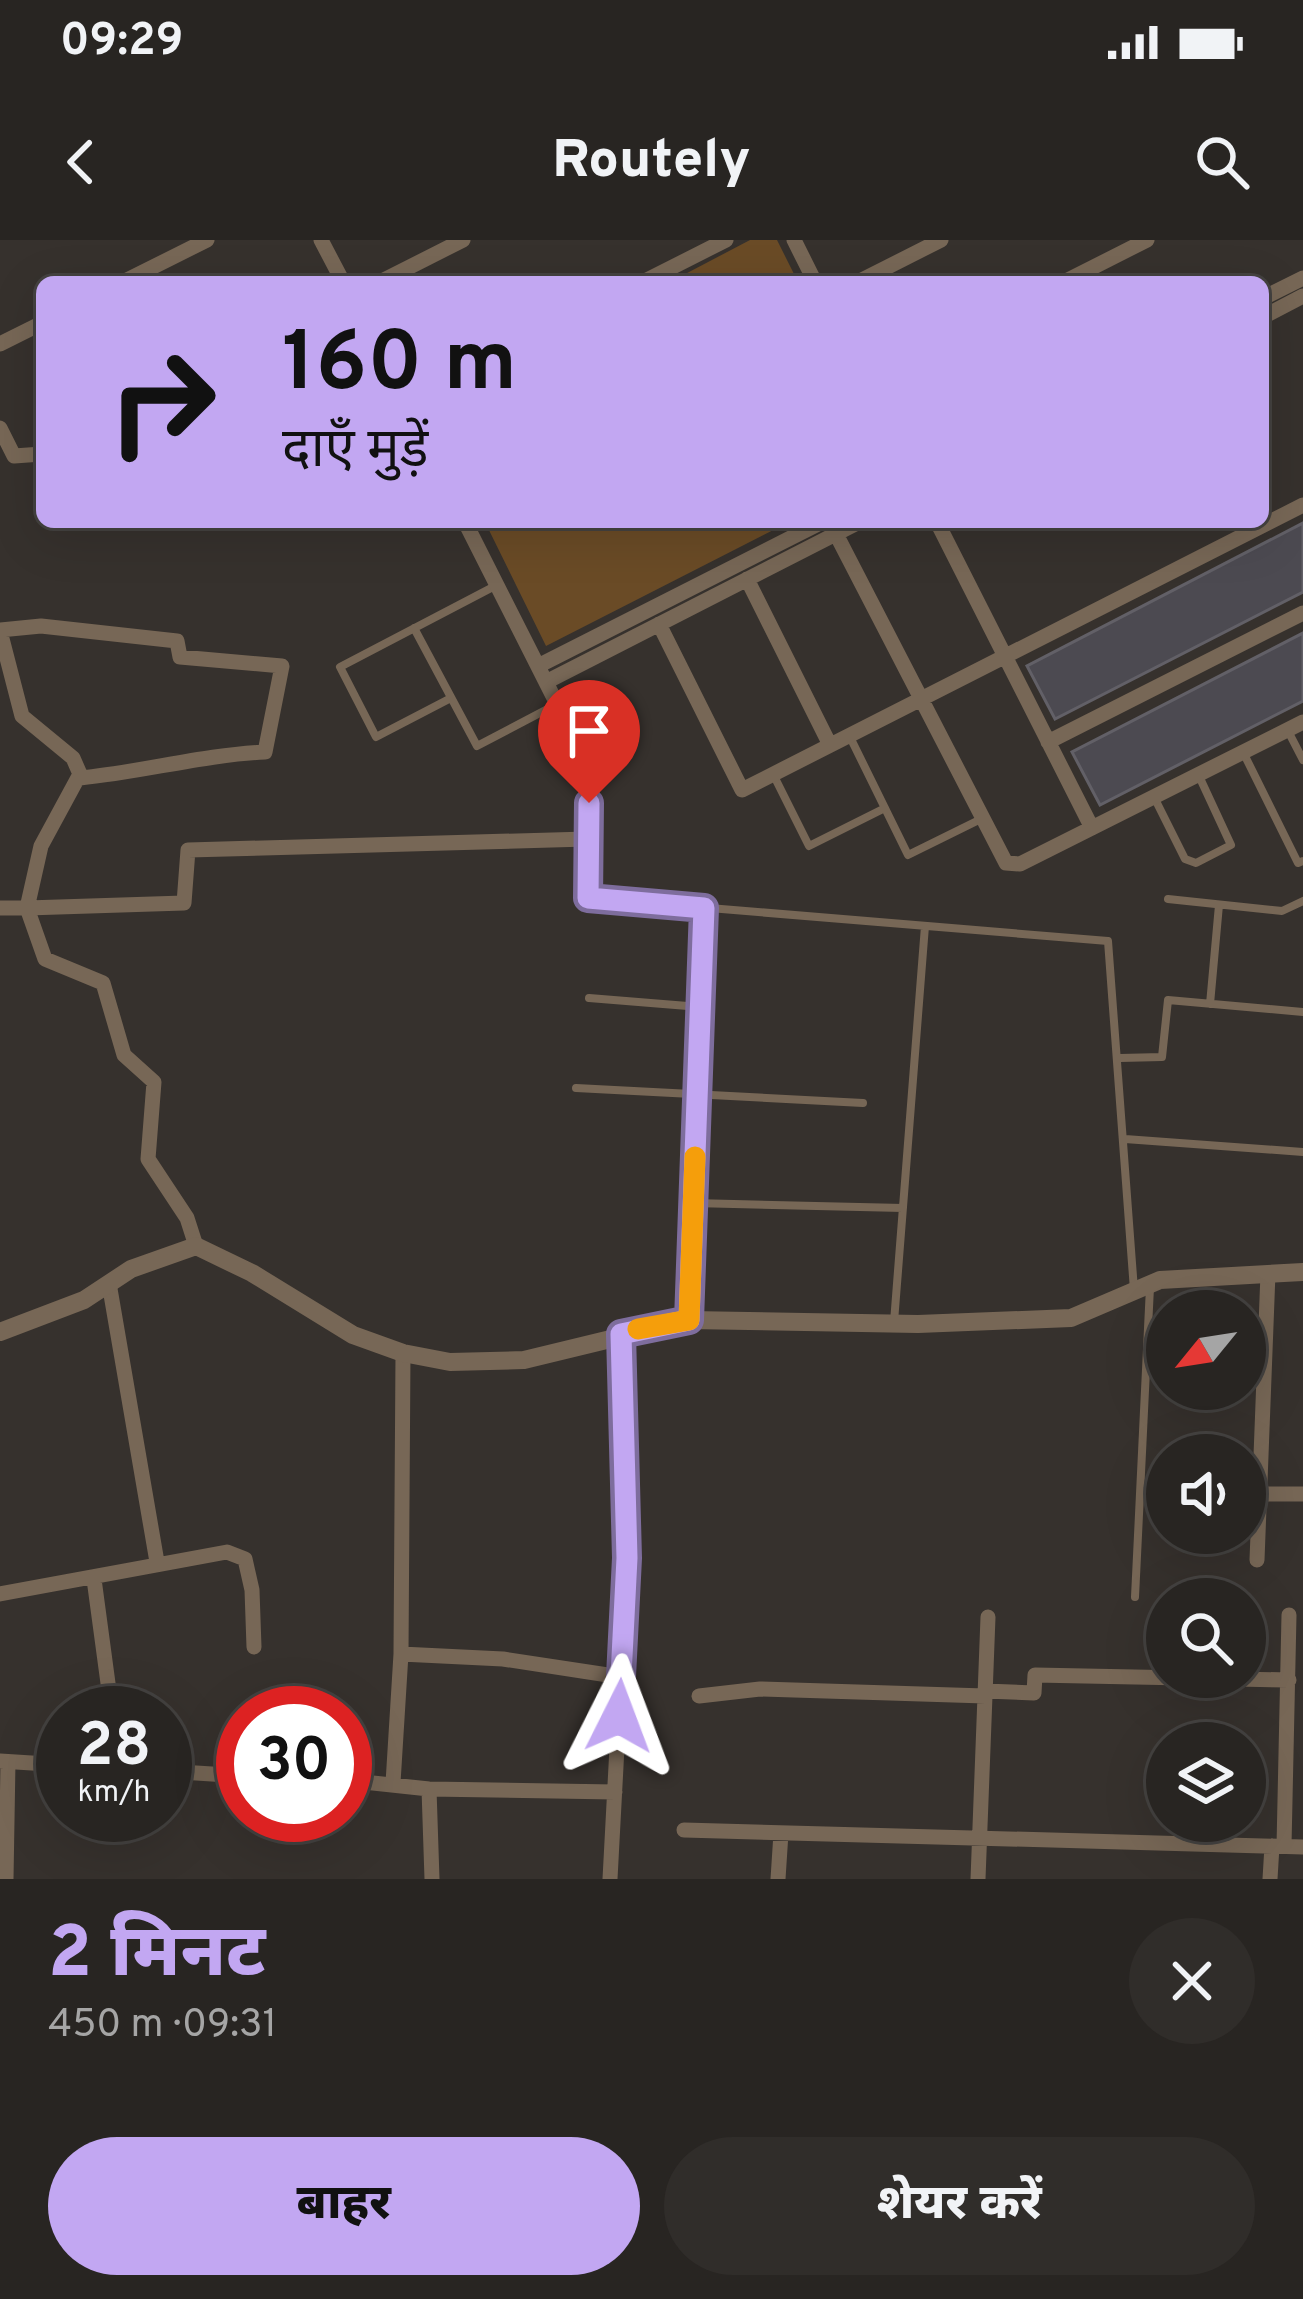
<!DOCTYPE html>
<html lang="hi">
<meta charset="utf-8">
<style>
body{margin:0;font-family:Overpass,"Noto Sans Devanagari",sans-serif;background:#302d2a;color:#f1f3f6;height:100vh;display:flex;flex-direction:column;font-size:45px;white-space:nowrap}
*{box-sizing:border-box;margin:0}
p{font-size:39px;color:#a5a5a5}
.icon{flex:none;width:66px;height:66px;fill:none;stroke:currentColor;stroke-width:2;stroke-linecap:round;stroke-linejoin:round}
.map{position:relative;height:1639px;overflow:hidden}
.sheet{display:flex;flex-direction:column;background:#282522;flex:1}
.sheet>*{flex:none}
.top-card{position:absolute;left:36px;top:36px;width:1233px;height:252px;border-radius:18px;box-shadow:0 12px 48px #0002,0 0 0 3px #444240;background:#c2a7f2;color:#111;overflow:hidden}
.needle{width:78px;rotate:240deg}
.buttons{position:absolute;left:1146px;top:1050px;display:grid;gap:24px}
.buttons a{display:grid;place-items:center;width:120px;height:120px;border-radius:50%;background:#282522;box-shadow:0 12px 48px #0002,0 0 0 3px #444240;font-size:60px}
.speed{position:absolute;left:36px;top:1446px;display:flex;gap:24px;font-size:60px;font-weight:700;text-align:center}
.speed>*{display:grid;place-content:center;width:156px;height:156px;border-radius:50%;background:#282522;box-shadow:0 12px 48px #0002,0 0 0 3px #444240;line-height:1}
.speed small{font-size:30px;font-weight:400}
.speed .limit{border:18px solid #d22;background:#fff;color:#111}
.pin{position:absolute;display:grid;place-items:center;width:102px;height:102px;color:#fff;margin:-123px -51px;border-radius:50% 50% 50% 0;rotate:-45deg;box-shadow:0 0 12px #0007}
.pin .icon{rotate:45deg}
.me{position:absolute;width:132px;margin:-66px;rotate:3deg;stroke-linejoin:round;filter:drop-shadow(0 0 9px #0008)}
.turn{display:flex;align-items:center;gap:42px;height:252px;padding:0 48px;font-size:54px}
.turn .icon{width:156px;height:156px;stroke-width:2.5}
.turn b{display:block;font-size:84px;line-height:102px}
.round{display:grid;place-items:center;flex:none;width:126px;height:126px;border-radius:63px;background:#302d2a}
.head{display:flex;align-items:center;justify-content:space-between;height:204px;padding:0 48px}
h1{font-size:72px;font-weight:800;line-height:90px;color:#c2a7f2}
.button{display:flex;gap:24px;margin-top:auto;padding:24px 48px}
.button a{flex:1;height:138px;border-radius:72px;background:#c2a7f2;color:#111;font-size:48px;font-weight:800;line-height:138px;text-align:center}
.button a+a{background:#302d2a;color:#f1f3f6}
.status{display:flex;justify-content:space-between;align-items:center;height:84px;padding:0 60px;background:#282522;direction:ltr}
.status svg{height:33px;fill:currentColor}
header{display:flex;justify-content:space-between;align-items:center;height:156px;padding:0 48px;background:#282522;font-size:54px;font-weight:800}
.map>svg:first-child{display:block}
.green{fill:#6a4b26}
.building{fill:#4c4a51;stroke:#626067;stroke-width:3}
.lines{fill:none;stroke-linecap:round;stroke-linejoin:round}
.service{stroke:#776756;stroke-width:8}
.minor{stroke:#776756;stroke-width:15}
.tertiary{stroke:#776756;stroke-width:18}
.route-casing{stroke:#7e6d9d;stroke-width:30}
.route{stroke:#c2a7f2;stroke-width:21}
.slow{stroke:#f59e0b;stroke-width:21}
</style>
<div class="status"><b>09:29</b><svg viewBox="0 0 49 12"><path d="M0 12V9h3v3zM5 12V6h3v6zM10 12V3h3v9zM15 12V0h3v12zM26 1h20v11H26zM47 4h2v5h-2z"/></svg></div>
<header><svg class="icon" aria-label="back" viewBox="0 0 24 24"><path d="M15 5l-7 7 7 7"/></svg>Routely<svg class="icon" aria-label="search" viewBox="0 0 24 24"><circle cx="10" cy="10" r="6"/><path d="M15 15l6 6"/></svg></header>
<div class="map">
<svg width="1303" height="1639" viewBox="0 0 1303 1639">
<rect width="100%" height="100%" fill="#36312d"/>
<path class="green" d="M750,0H777L798,42H670Z
M485,282H789L546,406Z"/>
<path class="building" d="M1303,283V352L1055,479L1027,426Z
M1303,393V461L1100,565L1072,512Z"/>
<g class="lines">
<path class="service" d="M414,388L477,506L557,464
M451,458L376,497L340,427L495,346
M1288,491L1303,520
M850,497L908,615L981,579
M1243,512L1298,623L1303,621
M773,534L809,606L885,568
M1155,559L1185,619L1196,623L1231,605L1199,536
M587,599L588,658L1108,701L1134,1050
M1168,659L1282,671L1303,661
M589,758L700,767
M1210,764L1219,665
M1120,818L1162,817L1168,760L1303,772
M576,848L863,863
M1125,899L1303,912
M693,963L903,968
M689,1078L703,668
M894,1082L925,686
M1135,1357L1150,1047"/>
<path class="minor" d="M321,0L343,42
M794,0L815,42
M123,42L207,0
M380,42L463,0
M643,42L726,0
M858,42L941,0
M1064,42L1147,0
M1263,58L1303,38
M1263,77L1303,56
M0,104L42,83
M0,188L14,216L42,214
M465,282L557,464
M937,282L1092,588
M836,294L1006,623L1020,624L1303,482
M747,339L830,505
M659,384L742,550L1303,265
M0,390L41,386L177,401L180,417L282,426L265,512C202,515 143,532 80,538
M0,391L22,476L73,518L80,534L41,606L27,668L184,663L188,610L587,599L591,527
M538,426L822,282
M546,442L859,282
M1048,502L1303,373
M0,668H27L45,719L103,743L124,815L154,842L148,919L187,978L196,1006
M109,1043L157,1322
M1259,1254H1303
M1257,1320L1268,1033
M94,1339L112,1473
M0,1354L227,1312L245,1319L252,1350L254,1407
M401,1414L503,1419L621,1437
M985,1451L1034,1453L1035,1435L1289,1440
M699,1456L760,1449L985,1456
M0,1521L63,1525
M165,1531L243,1536
M345,1540L429,1549L615,1552
M393,1543L401,1414L403,1113
M429,1549L432,1639
M684,1590L1303,1607
M1284,1606L1289,1375
M6,1639L8,1522
M610,1639L627,1319L621,1094
M778,1639L781,1593
M978,1639L988,1377
M1270,1639L1272,1606"/>
<path class="tertiary" d="M0,1092L84,1060L131,1029L196,1006L252,1033L353,1095L403,1113L450,1122L524,1120L689,1080L918,1084L1071,1078L1160,1040L1303,1032"/>
</g>
<g class="lines">
<defs>
<path id="route" d="M589,563L588,658L704,668L689,1080L621,1094L627,1318L619,1476"/>
</defs>
<use href="#route" class="route-casing"/>
<use href="#route" class="route"/>
<path class="slow" d="M638,1089L689,1080L695,917"/>
</g>
</svg>
<div class="buttons">
<a><svg class="needle" viewBox="-14 -14 28 28"><path d="M0-13l5 13h-10z" fill="#e53935"/><path d="M0 13l5-13h-10z" fill="#a5a5a5"/></svg></a>
<a><svg class="icon" aria-label="sound" viewBox="0 0 24 24"><path d="M4 9h4l5-4v14l-5-4H4zM17 9q2 3 0 6"/></svg></a>
<a><svg class="icon" aria-label="search" viewBox="0 0 24 24"><circle cx="10" cy="10" r="6"/><path d="M15 15l6 6"/></svg></a>
<a><svg class="icon" aria-label="layers" viewBox="0 0 24 24"><path d="M12 4l9 5-9 5-9-5zM3 14l9 5 9-5"/></svg></a>
</div>
<div class="speed"><div>28<small>km/h</small></div><div class="limit">30</div></div>
<div class="pin" style="left:589px;top:563px;background:#d93025"><svg class="icon" aria-label="arrive" viewBox="0 0 24 24"><path d="M6 21V4h12l-3 4 3 4H6"/></svg></div>
<svg class="me" style="left:619px;top:1476px" viewBox="-20 -20 40 40"><path d="M0-17L14 15 0 8-14 15z" fill="#c2a7f2" stroke="#fff" stroke-width="4"/></svg>
<div class="top-card">
<div class="turn"><svg class="icon" aria-label="right" viewBox="0 0 24 24"><path d="M7 20v-9h11M14 6l5 5-5 5"/></svg><div><b>160 m</b>दाएँ मुड़ें</div></div>
</div>
</div>
<section class="sheet">
<div class="head"><div><h1>2 मिनट</h1><p>450 m · 09:31</p></div><a class="round"><svg class="icon" aria-label="close" viewBox="0 0 24 24"><path d="M6 6l12 12M18 6L6 18"/></svg></a></div>
<div class="button"><a>बाहर</a><a>शेयर करें</a></div>
</section>
